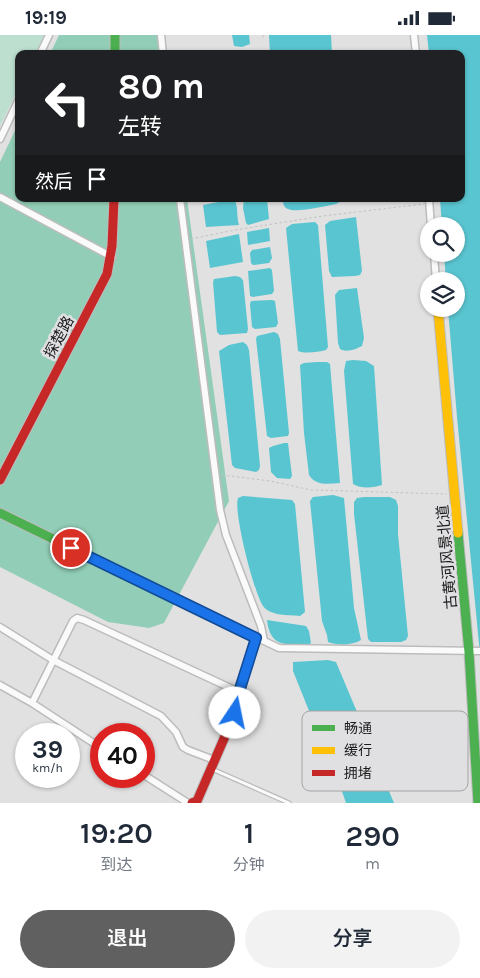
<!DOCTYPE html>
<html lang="zh">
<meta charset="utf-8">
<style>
body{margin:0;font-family:Karla,"Noto Sans SC",sans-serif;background:#f2f2f3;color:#1f2937;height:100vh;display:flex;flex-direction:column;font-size:19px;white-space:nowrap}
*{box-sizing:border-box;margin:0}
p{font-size:16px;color:#747a83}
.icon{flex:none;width:28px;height:28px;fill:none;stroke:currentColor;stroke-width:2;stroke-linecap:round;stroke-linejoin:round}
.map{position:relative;height:768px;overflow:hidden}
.side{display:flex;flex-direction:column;background:#fff;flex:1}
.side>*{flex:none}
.guide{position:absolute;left:15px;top:15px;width:450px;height:152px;border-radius:10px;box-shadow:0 1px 4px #0004;background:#202124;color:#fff;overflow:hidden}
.buttons{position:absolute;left:420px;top:182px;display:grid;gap:10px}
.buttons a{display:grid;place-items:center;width:45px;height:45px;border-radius:50%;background:#fff;box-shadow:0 1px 4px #0004;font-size:25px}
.speed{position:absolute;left:15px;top:688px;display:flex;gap:10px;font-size:25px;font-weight:700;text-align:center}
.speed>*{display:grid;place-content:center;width:65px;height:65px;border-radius:50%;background:#fff;box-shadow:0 1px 4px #0004;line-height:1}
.speed small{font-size:12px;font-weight:400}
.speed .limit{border:8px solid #d22;background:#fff;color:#111}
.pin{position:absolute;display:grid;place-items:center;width:42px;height:42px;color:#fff;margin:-21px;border:2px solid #fff;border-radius:50%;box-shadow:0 1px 5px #0007}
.me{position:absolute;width:55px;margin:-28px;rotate:11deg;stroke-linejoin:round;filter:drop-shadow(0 0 4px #0008)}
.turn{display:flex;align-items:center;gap:18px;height:105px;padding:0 20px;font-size:22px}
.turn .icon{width:65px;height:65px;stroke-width:2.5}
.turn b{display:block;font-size:35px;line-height:42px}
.then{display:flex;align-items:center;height:48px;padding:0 20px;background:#0003;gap:10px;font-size:19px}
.eta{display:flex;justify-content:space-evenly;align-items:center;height:85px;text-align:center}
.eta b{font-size:30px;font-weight:600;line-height:35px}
.primary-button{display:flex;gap:10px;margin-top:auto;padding:10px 20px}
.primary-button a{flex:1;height:58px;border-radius:30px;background:#606060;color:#fff;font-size:20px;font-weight:600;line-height:58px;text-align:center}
.primary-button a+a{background:#f2f2f3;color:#1f2937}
.status{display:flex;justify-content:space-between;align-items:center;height:35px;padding:0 25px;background:#fff;direction:ltr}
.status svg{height:14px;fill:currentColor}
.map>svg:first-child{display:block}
.green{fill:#bcdfcf}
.forest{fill:#92ceb7}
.water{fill:#59c5d0}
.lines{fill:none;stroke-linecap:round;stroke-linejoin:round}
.lane-casing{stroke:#bcbcbc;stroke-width:5.5}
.street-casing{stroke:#bcbcbc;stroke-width:9}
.fast-casing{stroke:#bcbcbc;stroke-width:11}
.slow-casing{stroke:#bcbcbc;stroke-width:11}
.jam-casing{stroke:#bcbcbc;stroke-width:11}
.path{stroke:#c2c2c3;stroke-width:1;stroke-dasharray:2.5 2.5;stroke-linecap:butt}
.lane{stroke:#fafafa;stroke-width:3}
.street{stroke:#fafafa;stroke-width:6}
.fast{stroke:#4caf50;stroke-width:9}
.slow{stroke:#ffc107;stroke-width:9}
.jam{stroke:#c62828;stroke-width:9}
.route-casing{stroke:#114b97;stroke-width:12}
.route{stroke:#1a73e8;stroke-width:9}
.labels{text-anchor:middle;stroke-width:5;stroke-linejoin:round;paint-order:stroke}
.street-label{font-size:15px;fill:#1a1a1b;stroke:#e0e0e2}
.key{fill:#e0e0e2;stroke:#a5a5a6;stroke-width:1}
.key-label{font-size:14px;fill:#1a1a1b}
</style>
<div class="status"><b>19:19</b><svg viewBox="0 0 49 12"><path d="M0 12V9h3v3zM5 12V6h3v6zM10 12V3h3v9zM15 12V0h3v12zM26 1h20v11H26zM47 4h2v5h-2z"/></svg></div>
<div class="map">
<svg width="480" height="768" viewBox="0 0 480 768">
<rect width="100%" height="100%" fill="#e1e1e1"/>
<path class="green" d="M0,0H44L35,19H19V52L0,91Z"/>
<path class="forest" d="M59,0H164L166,19H50Z
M19,87V164H187L229,466L164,588L149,593L108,587L0,532V127Z"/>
<path class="water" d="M232,0H249L250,9L242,12L234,11Z
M269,0H331L332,19H270Z
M427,0H480V619L457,382L448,274H456V246H446L444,219H456V191H442L440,164H461V19H429Z
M234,164C239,172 236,181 239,190L206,192L203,170Z
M244,164H267L269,184L248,190L246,188L243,173Z
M283,164H342V166L336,169C325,171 296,178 288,174C283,172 283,168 283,164Z
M356,182L362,236L360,240L355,241L332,242L329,236L325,190L330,186Z
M315,187L318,190L328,312L326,315C318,317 305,319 298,316L286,193L292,189Z
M269,193L270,206L248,210L247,197Z
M239,199L243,227L210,233L206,206Z
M270,212L272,223L269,228L253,230L251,228L250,218L252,215Z
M270,233L272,235L274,256L272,259L253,262L250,261L248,236Z
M235,241L240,242L243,245L248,294L247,298L220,300L217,297L213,247L214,244Z
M357,253L364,303L362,311C356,314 347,318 340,314L338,308L335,260L339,255Z
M272,265L275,266L278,288L276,292L255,294L252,292L250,269L251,266Z
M274,297L278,299L280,304L289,398L288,401L271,403L267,401L256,304L257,301Z
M243,307L247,310L249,315L260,431L259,435L256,437L235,433L232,430L219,316L229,310Z
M353,325L366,326L374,331L382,450C373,453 361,454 353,449L344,336L346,326Z
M317,327H327L330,329L340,448C328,449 316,451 309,440L304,398L300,330L304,328Z
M284,408H288L292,441L290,444L277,443L271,437L269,413L273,411Z
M333,460L344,463L354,573L361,605C353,610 337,611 328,607L327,600L322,586L310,466L313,462Z
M243,461L292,465L295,469L305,577L300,581C289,580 270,581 263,571C254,558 233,476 238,463Z
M364,462H390L396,465L398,471V499L408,601L406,605L401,607H371L368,604L354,479V467L357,463Z
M267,585L306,591L309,596L311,608L308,610C286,609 270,613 267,585Z
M328,625L336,627L376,722L371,724H331L326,718L293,636V627Z
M375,727L378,730L394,768H346L336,739L338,731L347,729Z"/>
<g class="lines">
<defs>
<path id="lane" d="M212,734L289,768"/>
<path id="street" d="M161,0L163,19
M414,0L416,19
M40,19L49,0
M0,104L19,64
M0,162L112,222
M180,164L220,475L226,500L261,591L264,606
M429,164L431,191
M434,219L436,246
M0,592L53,625L161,681L176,697L183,712L188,715L214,725
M262,605L279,613L480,616
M0,650L32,668L101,713
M32,668L73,586L77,583L84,585L239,657
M144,740L188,768"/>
<path id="fast" d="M115,0V19
M0,478L256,603L240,652
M458,498L469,617L478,768"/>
<path id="slow" d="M438,274L458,498"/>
<path id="jam" d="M0,445L107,239L112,211L114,164
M192,768L197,766L242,662L239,657L240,652"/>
</defs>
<use href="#lane" class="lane-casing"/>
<use href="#street" class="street-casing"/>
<use href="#fast" class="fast-casing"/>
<use href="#slow" class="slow-casing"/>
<use href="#jam" class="jam-casing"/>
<path class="path" d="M263,0V5
M191,204L235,195L323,181L424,169
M222,440L270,446L311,455L447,459"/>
<use href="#lane" class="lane"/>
<use href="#street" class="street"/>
<use href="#fast" class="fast"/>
<use href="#slow" class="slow"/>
<use href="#jam" class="jam"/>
</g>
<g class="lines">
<defs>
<path id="route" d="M71,513L256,603L239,657L242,662L235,678"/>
</defs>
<use href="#route" class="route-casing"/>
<use href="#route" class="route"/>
</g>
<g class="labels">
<g class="street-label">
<text transform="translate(59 302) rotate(-62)" y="5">探楚路</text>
<text transform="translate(447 522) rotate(-95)" y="5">古黄河风景北道</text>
</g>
</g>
<rect x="302" y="676" width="166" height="80" rx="8" class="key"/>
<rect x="312" y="690" width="23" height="6" fill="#4caf50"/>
<rect x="312" y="712" width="23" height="7" fill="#ffc107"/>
<rect x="312" y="735" width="23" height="6" fill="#c62828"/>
<g class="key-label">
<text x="344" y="698">畅通</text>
<text x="344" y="720">缓行</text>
<text x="344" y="743">拥堵</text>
</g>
</svg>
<div class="buttons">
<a><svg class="icon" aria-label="search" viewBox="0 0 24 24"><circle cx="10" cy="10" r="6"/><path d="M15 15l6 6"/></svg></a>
<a><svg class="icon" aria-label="layers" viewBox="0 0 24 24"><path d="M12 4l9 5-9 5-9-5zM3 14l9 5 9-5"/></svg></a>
</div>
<div class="speed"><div>39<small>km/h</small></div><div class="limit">40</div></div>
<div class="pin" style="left:71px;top:513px;background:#d93025"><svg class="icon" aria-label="arrive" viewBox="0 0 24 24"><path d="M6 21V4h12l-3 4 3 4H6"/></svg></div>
<svg class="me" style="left:235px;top:678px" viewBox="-20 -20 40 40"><circle r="19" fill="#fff"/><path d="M0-13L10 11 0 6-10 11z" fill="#1a73e8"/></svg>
<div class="guide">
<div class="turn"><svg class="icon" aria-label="left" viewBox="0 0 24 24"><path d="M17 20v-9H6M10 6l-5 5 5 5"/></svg><div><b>80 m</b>左转</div></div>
<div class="then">然后<svg class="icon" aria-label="arrive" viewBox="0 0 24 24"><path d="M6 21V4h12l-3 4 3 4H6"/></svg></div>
</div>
</div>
<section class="side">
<div class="eta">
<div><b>19:20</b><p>到达</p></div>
<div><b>1</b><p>分钟</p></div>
<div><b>290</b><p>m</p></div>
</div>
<div class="primary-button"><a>退出</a><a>分享</a></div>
</section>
